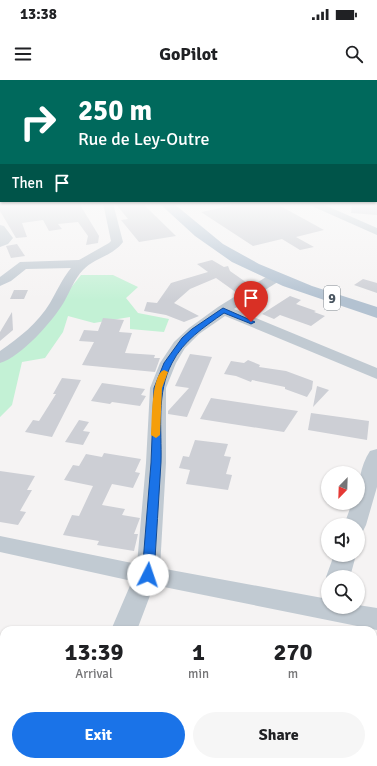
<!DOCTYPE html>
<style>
body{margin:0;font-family:Signika,sans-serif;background:#f6f6f6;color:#202124;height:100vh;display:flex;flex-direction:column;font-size:15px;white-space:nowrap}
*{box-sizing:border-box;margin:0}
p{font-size:13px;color:#757577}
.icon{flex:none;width:22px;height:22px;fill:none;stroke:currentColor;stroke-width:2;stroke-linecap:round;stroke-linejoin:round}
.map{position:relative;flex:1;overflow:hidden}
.details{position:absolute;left:0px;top:546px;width:377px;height:140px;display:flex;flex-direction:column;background:#fff;border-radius:12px 12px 0 0;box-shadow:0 1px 3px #0004}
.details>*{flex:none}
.banner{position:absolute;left:0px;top:0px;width:377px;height:122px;box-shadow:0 1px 3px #0004;background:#00695c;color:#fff;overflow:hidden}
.needle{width:26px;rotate:203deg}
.fabs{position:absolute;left:321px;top:386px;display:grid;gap:8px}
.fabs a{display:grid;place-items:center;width:44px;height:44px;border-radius:50%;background:#fff;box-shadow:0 1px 3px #0004;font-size:20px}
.pin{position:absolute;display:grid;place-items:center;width:34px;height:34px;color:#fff;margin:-41px -17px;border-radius:50% 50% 50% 0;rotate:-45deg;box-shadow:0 0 4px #0007}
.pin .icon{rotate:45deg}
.me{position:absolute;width:44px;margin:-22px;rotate:4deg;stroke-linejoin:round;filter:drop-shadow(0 0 3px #0008)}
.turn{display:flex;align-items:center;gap:14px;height:84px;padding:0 12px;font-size:18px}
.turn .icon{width:52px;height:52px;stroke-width:2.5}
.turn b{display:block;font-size:28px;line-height:34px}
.then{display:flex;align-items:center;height:38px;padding:0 12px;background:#0003;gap:8px;font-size:15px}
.eta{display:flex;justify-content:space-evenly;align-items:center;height:68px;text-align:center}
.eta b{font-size:24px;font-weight:800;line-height:28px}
.action{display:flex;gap:8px;margin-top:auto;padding:8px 12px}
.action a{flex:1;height:46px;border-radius:24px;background:#1a73e8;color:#fff;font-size:16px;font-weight:800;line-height:46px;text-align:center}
.action a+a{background:#f6f6f6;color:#202124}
.status{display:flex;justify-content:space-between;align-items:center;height:28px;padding:0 20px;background:#fff;direction:ltr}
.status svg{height:11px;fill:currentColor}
header{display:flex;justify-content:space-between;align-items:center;height:52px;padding:0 12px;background:#fff;font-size:18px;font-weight:800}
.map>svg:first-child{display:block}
.green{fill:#c3f1d5}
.building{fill:#cdcfd5}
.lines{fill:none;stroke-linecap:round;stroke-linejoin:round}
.minor{fill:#c1cad2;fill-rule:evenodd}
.major{fill:#b3c2d1;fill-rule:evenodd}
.route{fill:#1a73e8;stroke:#114b97}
.slow{fill:#f59e0b}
.labels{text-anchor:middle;stroke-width:4;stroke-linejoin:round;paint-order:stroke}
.shield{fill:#fff;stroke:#808990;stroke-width:1}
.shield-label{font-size:14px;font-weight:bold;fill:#4a5661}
</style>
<div class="status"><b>13:38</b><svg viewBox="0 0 49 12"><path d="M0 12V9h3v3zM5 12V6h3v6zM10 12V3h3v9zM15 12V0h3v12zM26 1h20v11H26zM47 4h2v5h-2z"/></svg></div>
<header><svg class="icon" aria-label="menu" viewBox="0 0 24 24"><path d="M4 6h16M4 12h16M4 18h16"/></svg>GoPilot<svg class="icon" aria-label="search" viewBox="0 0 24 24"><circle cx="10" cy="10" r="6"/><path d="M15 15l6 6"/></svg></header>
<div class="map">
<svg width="377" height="686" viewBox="0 0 377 686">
<rect width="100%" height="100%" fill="#f5f3f3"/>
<path class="green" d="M81,195H113L138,207L126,218L138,233L169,239L164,252L130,249V237L94,243L68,236L63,252L45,278L22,282L12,325L0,337V280L45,240Z"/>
<path class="building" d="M11,123H79L99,156L98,163L86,165L88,156L78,142L58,144L62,149L49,151L43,140L22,143L27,157L16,158L0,131V125Z
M115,123H142L176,156L139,162L121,140L128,139Z
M244,123H275L324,150L296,157L314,167L300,170L282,159L253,166L201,132Z
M352,123H377V135L351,133Z
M17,164L25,176L11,178L6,166Z
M212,180L224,187L228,186L230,191L250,205L237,213L216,198L190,209L174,223L199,236L184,242L166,235L144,231L147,222L157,223L171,203L208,192L197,184Z
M363,199L377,203V213L354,205Z
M14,210H28L24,219H10Z
M290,216L301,220L296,224L316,231L314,232L325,236L311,246L280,235L274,239L262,234Z
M12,232L13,250L0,261V252Z
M103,238L124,240L119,252L132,253L125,273L155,275L154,278H160L155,292L82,285L94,262L79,261L84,250L98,251Z
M190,274L212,277L187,337L168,334V331L189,308L175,306Z
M248,280L260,285L259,287L286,291L313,301L312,309L307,317L285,309V307L252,300L251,302L236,296L224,294L231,281L244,283Z
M62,298L81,300L52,357L25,352L33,340L39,341L56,314H53Z
M102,303L145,309L141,315L146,316L140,326L112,322L110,324L91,321Z
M317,306L329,310L313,327Z
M211,318L298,331L284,352L200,339Z
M311,333L369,341L367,360L308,350Z
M79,340L89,342L83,351L90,352L83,365L65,362Z
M195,360L228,364L224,376L231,377L226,394L232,395L228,410L186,404L190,390L179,388L183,376L189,377Z
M104,373L141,379L135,392L140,393L133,408L112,404L102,425L125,429L122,435L140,438L134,454H138L134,471L97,465L99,461L63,455L72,435L79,436L93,406L64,400L73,385L79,386L86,374L102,377Z
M0,391L35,396L27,410H32L20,431L26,432L18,445L0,442Z"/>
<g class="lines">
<path class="minor" d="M103,123H113L123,162C113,176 94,178 83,190C74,199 70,212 64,222C53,241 21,277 0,283V271C19,258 38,243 50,223C57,211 62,199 71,188L26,189L11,201L0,206V197L20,182L79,180L109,163L111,161Z
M305,123H320L377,148V155Z
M0,145L4,146L13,158L8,164L0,167Z
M276,193L281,194L282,197L281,200L234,229L377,288V299L225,236L199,254L185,268L176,283L166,308V383L160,488L328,519V527H358V525L377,528V550L154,505L137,550H111L132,501L0,472V456L137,484L146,383L150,308L160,283L174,262L189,248L218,227L271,194Z
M377,369V407L366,445L363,451L358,452V445H344L352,423H358C358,405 360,386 370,371Z
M334,475H356L350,497H328V500L326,497Z
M60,682H90L88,686H58Z"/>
<path class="major" d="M159,123H173L223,164L259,184L312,206L377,227V238L283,206L232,182L195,156Z"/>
</g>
<linearGradient id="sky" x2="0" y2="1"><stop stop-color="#85c3ea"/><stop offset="0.56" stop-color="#fafafa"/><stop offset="1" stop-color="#fafafa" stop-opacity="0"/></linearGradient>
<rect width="377" height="220" fill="url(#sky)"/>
<path class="route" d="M223,228L255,242L251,244L249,243L224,233C204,247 183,261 172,283C156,313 162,350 161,382C159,420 156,457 154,495L152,498L148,500L144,498L142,495L151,383L154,308L164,283L182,258L192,249Z"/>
<path class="slow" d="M164,290L168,292L162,308L160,355L156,358L151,355C152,343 151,294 164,290Z"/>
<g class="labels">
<rect class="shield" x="324" y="206" width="16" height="24" rx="3"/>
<g class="shield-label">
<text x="332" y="223">9</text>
</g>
</g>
</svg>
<div class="fabs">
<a><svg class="needle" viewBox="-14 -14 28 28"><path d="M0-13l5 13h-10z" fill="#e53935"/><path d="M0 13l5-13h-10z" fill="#757577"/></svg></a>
<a><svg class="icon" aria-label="sound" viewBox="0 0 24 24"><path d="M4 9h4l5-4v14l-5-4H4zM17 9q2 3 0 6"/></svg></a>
<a><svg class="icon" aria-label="search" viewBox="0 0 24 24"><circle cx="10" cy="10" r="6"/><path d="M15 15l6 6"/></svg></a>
</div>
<div class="pin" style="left:251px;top:242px;background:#d93025"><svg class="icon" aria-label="arrive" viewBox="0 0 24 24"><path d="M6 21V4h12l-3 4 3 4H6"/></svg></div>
<svg class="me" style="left:148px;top:495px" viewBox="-20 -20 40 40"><circle r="19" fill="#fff"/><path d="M0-13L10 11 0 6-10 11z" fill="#1a73e8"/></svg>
<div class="banner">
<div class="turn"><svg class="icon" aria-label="right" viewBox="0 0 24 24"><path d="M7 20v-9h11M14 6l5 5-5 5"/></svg><div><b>250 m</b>Rue de Ley-Outre</div></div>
<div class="then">Then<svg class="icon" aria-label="arrive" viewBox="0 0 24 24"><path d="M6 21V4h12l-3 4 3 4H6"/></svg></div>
</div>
<section class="details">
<div class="eta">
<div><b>13:39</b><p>Arrival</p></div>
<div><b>1</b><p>min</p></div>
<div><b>270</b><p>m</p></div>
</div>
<div class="action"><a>Exit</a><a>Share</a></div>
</section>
</div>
